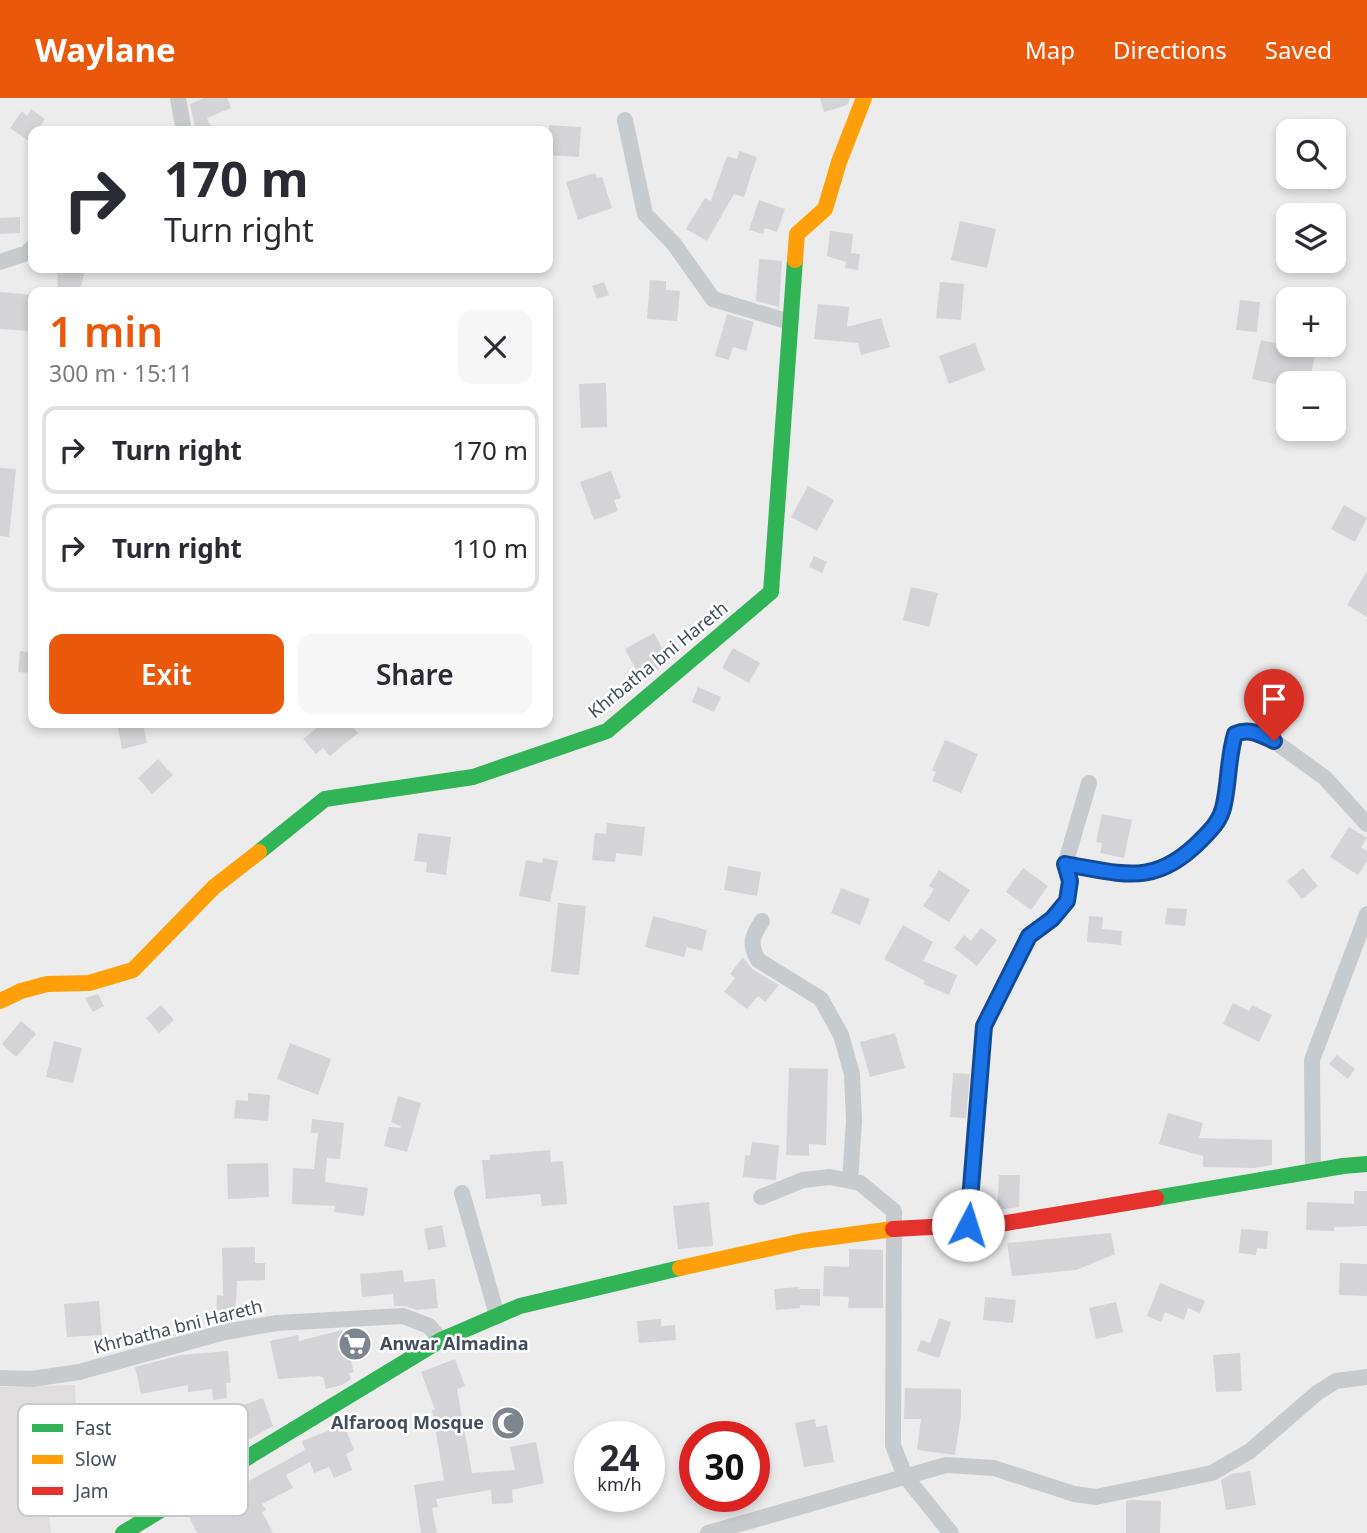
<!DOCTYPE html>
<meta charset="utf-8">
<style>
body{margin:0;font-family:"Noto Sans",sans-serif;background:#f7f7f7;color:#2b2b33;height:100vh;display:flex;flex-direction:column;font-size:26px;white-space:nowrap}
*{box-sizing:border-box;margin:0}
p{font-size:23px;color:#7c7c81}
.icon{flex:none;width:38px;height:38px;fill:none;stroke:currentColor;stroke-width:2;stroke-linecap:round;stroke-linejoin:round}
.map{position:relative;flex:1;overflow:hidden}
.side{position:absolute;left:28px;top:189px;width:525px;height:441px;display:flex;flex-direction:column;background:#fff;border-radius:14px;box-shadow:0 4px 10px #0003}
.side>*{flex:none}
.hud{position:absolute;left:28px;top:28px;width:525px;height:147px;border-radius:14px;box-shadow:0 4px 10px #0003;background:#fff;color:#2b2b33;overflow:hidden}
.fabs{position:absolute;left:1276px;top:21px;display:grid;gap:14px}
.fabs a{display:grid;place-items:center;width:70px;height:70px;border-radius:14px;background:#fff;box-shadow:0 4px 10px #0003;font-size:35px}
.speed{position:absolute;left:574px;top:1323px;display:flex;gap:14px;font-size:35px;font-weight:700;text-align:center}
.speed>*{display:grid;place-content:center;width:91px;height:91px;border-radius:50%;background:#fff;box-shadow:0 4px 10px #0003;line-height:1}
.speed small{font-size:18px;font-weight:400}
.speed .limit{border:10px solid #d22;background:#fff;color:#111}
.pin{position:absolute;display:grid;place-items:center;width:60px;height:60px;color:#fff;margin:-72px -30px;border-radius:50% 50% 50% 0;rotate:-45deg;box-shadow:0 0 7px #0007}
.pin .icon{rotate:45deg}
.me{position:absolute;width:77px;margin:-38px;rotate:5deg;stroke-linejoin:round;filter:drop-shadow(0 0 5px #0008)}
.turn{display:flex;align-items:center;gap:24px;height:147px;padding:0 21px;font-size:32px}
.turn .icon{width:91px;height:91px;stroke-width:2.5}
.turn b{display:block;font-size:49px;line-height:60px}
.round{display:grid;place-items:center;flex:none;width:74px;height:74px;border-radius:14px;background:#f7f7f7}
.headline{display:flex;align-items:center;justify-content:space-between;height:119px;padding:0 21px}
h1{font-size:42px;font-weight:600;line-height:52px;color:#ea580c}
.cta{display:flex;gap:14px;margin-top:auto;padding:14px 21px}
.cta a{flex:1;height:80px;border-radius:14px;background:#ea580c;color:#fff;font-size:28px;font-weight:600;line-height:80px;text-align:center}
.cta a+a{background:#f7f7f7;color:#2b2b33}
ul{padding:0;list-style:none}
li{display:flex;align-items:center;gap:21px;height:88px;margin:0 14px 10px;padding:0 7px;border:4px solid #e1e1e2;border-radius:14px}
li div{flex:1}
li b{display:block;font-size:26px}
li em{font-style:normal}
header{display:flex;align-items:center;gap:42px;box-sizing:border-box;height:98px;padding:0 35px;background:#ea580c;color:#fff}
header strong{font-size:33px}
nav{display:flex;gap:38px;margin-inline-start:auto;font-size:24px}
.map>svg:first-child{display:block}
.education{fill:#dfddde}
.building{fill:#d4d4d7}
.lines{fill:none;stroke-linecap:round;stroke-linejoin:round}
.street{stroke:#c8cbce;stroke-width:16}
.fast{stroke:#30b455;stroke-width:16}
.slow{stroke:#ff9f0a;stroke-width:16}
.jam{stroke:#e5322d;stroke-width:16}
.route-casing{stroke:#114b97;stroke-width:18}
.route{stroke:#1a73e8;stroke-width:12}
.labels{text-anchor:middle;stroke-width:5;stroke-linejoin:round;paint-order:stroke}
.street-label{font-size:18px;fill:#424e5a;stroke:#fff}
.poi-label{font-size:18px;font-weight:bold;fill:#424e5a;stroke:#fff;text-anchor:start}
.key{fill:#fff;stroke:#c6cace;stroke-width:2}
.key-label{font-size:19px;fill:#424e5a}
</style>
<header>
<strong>Waylane</strong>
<nav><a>Map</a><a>Directions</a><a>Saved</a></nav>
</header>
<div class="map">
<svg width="1367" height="1435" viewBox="0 0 1367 1435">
<rect width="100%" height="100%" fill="#edecec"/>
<path class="education" d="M75,1287L79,1408L49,1416L51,1435H0V1289Z"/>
<path class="building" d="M204,0H227L231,10L207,20L212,30L196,33L190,6Z
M820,0H850L847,7L824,14Z
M31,11L45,21L37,33H33L30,44L10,30L22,13L27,18Z
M549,27L581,29L579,59L548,57Z
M739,53L757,59L744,99L734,96L707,143L686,131L705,100L711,103L727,58L737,61Z
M595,75L597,80L602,79L612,110L578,122L566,84Z
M759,102L785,111L777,134L765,130L763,136L749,132Z
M20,119V135L0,136V120Z
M960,123L996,131L987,170L951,162Z
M830,133L853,136L851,155L860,156L858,172L845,170L846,164L827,158Z
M759,161L782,163L779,209L756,203Z
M57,170H86L79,194H58Z
M650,182L666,183V192L680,193L677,223L647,221Z
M604,184L609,197L597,201L592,188Z
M940,184L964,186L961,222L936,220Z
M0,194L33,197L30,233L0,231Z
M1240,202L1260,204L1257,234L1236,232Z
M818,206L849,209L847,229L881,220L890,249L861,257L858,245L814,241Z
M727,216L754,224L746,253L733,249L729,262L715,258Z
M1261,242L1316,254L1309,285H1288V289L1252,281Z
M975,245L985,272L949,286L939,258Z
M606,285L607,329L581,330L579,286Z
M0,370L16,371L9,439L0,438Z
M611,373L621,400L614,402L618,413L594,422L580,384Z
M808,388L834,402L817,433L791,419Z
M1344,407L1367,420L1355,444L1331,431Z
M814,458L827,464L822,475L809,469Z
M1367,473V519L1347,507Z
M911,489L938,495L929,529L903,522Z
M654,535L662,550L671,545L678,556L643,585L625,551Z
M733,550L760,565L749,585L722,570Z
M20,553L33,555V575L18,574Z
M698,589L721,599L714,614L692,604Z
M1267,601L1291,611L1282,631L1259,621Z
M117,625H143L147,645L122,651Z
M323,625H349L358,635L330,658L323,650L316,656L303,641Z
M945,642L978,656L961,695L932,683L936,674L932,672Z
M158,661L173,677L152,696L138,680Z
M1102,716L1132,722L1124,760L1100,755L1102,745L1096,744Z
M607,725L645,729L642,758L616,755L615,764L592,762L595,735L606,736Z
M1349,729L1367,740L1361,749L1367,753V763L1358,777L1330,759Z
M418,735L451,739L446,777L426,774L427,764L414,763Z
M543,760L558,763L550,804L519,798L526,762L542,765Z
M728,768L761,774L757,798L724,792Z
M1023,770L1048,788L1031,812L1006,794Z
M1303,770L1318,788L1302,801L1287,783Z
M939,772L970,792L949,824L923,808L934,791L929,788Z
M841,790L870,801L860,827L831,815Z
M558,805L586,808L579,877L551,874Z
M1167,810L1187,811L1185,828L1165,826Z
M653,818L707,832L702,853L687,849L684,859L645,849Z
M1089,818L1103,819L1102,831L1122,833L1121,847L1087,844Z
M903,827L933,844L923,863L957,877L949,897L923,886L925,883L884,861Z
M981,830L997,842L977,868L954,850L964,837L971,843Z
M743,859L752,871L779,887L765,904L758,898L747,911L724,894L735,880L730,876Z
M98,896L104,908L93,914L85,900Z
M1233,905L1249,913L1252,907L1272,917L1259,944L1223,926Z
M161,907L174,922L159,935L146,920Z
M21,923L36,936L16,959L2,946Z
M895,935L905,970L870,979L860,944Z
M54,943L82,950L73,985L46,979Z
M290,945L331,961L318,997L277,981Z
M1337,957L1355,971L1348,981L1329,966Z
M789,970L828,971L826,1047L809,1046V1058L786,1057Z
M953,975L970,976L966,1020L950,1019Z
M248,995L270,997L268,1023L234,1020L236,1002L248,1003Z
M398,998L421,1005L407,1054L384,1048L389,1029L400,1030L401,1028L391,1024Z
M1168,1015L1203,1025L1199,1040L1272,1042V1067L1254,1070L1203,1069V1058L1159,1046Z
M312,1021L344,1025L340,1061L327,1060L325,1084L368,1090L364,1118L334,1114L335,1108L292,1106L293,1070L314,1071L318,1035H311Z
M752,1044L779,1047L776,1082L743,1079L745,1057L750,1058Z
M550,1052L551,1064L563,1063L567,1106L542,1108L540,1096L486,1101L482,1062H490V1057Z
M268,1065L269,1099L228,1101L227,1066Z
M999,1077H1020L1019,1109L997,1112Z
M1354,1093H1367V1128L1334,1129V1133L1306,1132L1307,1104L1354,1106Z
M709,1104L713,1148L678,1151L673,1108Z
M442,1127L446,1149L428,1152L424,1131Z
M1241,1131L1268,1133L1267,1151L1257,1150L1256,1157L1239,1155Z
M1111,1135L1115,1156L1076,1172L1012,1178L1007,1145Z
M255,1149V1165H265V1182L237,1183L235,1221L216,1220L217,1197L223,1198L222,1150Z
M849,1151L883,1152V1210H848L849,1199L823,1198L824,1168L849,1169Z
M1340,1165L1367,1166V1198L1339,1197Z
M403,1172L404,1184L435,1181L438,1210L416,1212L406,1208H394L393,1196L362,1199L360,1176Z
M1160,1185L1205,1203L1200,1215L1188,1210L1184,1222L1165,1214L1161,1224L1147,1218Z
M799,1189V1191H820V1208L800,1207V1210L776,1212L774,1191Z
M985,1199L1016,1202L1013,1225L983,1222Z
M99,1203L102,1237L67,1239L64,1206Z
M1116,1204L1123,1234L1096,1241L1089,1210Z
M939,1220L951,1224L939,1260L917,1253L921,1242L930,1245Z
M661,1221V1228L675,1227L676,1242L639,1245L637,1223Z
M342,1232L354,1274L349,1275L351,1281L342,1287L326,1291L323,1279L319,1278L278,1281L270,1243L298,1237L299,1243Z
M228,1253L231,1285H226L227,1300L213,1302L212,1291L188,1294V1287L141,1296L135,1269L181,1257Z
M1240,1255L1242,1293L1216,1294L1213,1257Z
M455,1261L465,1288L457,1291L472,1375L515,1372L510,1349L536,1344L544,1385L512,1392L513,1405L492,1406L491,1392L436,1401L438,1409L432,1410L437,1435H421L414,1387L444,1382L432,1312H435L421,1274Z
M905,1290L961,1291V1317L955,1357L917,1352L921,1321H904Z
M263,1300L273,1328L246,1343L234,1310Z
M815,1321L816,1329L827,1327L834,1364L804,1369L795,1325Z
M344,1327L354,1352L346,1356L352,1372L334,1380L329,1369L314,1375L310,1364L286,1377L293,1390L262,1406L266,1412L262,1414L273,1435H197L186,1412L244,1380L247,1384L305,1352L302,1343Z
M1250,1373L1256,1407L1226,1412L1221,1382L1231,1376Z
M1131,1402L1161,1403L1160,1435H1126V1403Z"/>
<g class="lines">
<path class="street" d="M178,0L183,28L182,33
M625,22L645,116L674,146L713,201L790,224
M0,164L27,155L33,149
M1065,767C1123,775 1155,790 1201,742C1212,731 1221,722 1224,707C1229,683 1228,660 1235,637L1242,633H1253L1274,643L1325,680L1367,726
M762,823C752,838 749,846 758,862L821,901L841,937L852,976L854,1023L850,1083
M1313,1073L1312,962L1367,816
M462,1095L497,1217
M761,1099L803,1082L830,1079L860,1085L894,1113L893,1347L905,1378L951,1435
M968,1127L984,928L1029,837L1052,821L1067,804L1070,783L1065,767L1089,685
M0,1280L32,1281L79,1274L225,1234L277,1225L403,1218L429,1228L441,1242
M708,1435L946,1367L994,1370L1074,1396L1096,1399L1212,1375L1250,1353L1317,1295L1336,1283L1367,1279"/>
<path class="fast" d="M259,754L325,701L473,679L607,633L771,494L795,162
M1156,1100L1343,1068L1367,1066
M123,1435L441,1242L520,1208L680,1170"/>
<path class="slow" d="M795,162L797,136L825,111L839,64L864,0
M0,903L21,893L47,886L89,885L133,872L214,789L259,754
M680,1170L803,1143L893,1131"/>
<path class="jam" d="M893,1131L1006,1125L1156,1100"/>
</g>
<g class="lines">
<defs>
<path id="route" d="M968,1127L984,928L1029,838L1052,821L1067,803L1070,783L1065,766C1124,776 1155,789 1201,742C1212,731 1221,722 1224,706C1229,683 1228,660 1235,636C1249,630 1260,636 1274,643"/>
</defs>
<use href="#route" class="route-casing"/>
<use href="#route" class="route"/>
</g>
<defs>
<symbol id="supermarket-disc" viewBox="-11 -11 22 22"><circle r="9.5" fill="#7e858d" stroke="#fff"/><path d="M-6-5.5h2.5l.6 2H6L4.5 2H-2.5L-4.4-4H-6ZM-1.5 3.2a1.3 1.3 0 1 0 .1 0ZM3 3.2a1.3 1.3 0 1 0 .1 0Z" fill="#fff"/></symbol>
<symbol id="mosque-disc" viewBox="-11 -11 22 22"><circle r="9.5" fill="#7e858d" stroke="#fff"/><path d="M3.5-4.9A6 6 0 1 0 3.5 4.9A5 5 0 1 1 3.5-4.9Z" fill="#fff"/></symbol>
</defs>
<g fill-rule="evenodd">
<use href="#supermarket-disc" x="336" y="1227" width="38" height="38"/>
<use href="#mosque-disc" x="489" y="1306" width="38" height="38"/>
</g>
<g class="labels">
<g class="street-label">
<text transform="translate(658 562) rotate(-39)" y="6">Khrbatha bni Hareth</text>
<text transform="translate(178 1229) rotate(-14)" y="6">Khrbatha bni Hareth</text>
</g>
<g class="poi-label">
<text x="380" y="1252">Anwar Almadina</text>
<text x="484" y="1331" text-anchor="end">Alfarooq Mosque</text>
</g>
</g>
<rect x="18" y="1306" width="230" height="112" rx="10" class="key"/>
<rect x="32" y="1326" width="31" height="8" fill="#30b455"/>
<rect x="32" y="1357" width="31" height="9" fill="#ff9f0a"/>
<rect x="32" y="1389" width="31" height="8" fill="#e5322d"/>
<g class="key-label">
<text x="75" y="1337">Fast</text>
<text x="75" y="1368">Slow</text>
<text x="75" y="1400">Jam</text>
</g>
</svg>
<div class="fabs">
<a><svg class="icon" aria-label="search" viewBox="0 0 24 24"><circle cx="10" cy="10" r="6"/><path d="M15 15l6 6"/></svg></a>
<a><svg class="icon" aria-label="layers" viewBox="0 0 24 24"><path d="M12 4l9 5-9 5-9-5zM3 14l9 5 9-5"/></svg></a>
<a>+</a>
<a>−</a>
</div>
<div class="speed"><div>24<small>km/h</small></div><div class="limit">30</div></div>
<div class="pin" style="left:1274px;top:643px;background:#d93025"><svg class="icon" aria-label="arrive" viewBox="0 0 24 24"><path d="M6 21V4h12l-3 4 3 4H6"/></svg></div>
<svg class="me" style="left:968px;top:1127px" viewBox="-20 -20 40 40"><circle r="19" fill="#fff"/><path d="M0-13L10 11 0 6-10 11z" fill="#1a73e8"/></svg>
<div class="hud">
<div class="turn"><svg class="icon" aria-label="right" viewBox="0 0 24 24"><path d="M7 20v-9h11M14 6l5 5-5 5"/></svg><div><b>170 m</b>Turn right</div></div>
</div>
<section class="side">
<div class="headline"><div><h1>1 min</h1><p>300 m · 15:11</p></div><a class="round"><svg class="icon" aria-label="close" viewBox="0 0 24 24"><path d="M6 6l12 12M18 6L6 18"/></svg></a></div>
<ul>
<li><svg class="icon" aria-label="right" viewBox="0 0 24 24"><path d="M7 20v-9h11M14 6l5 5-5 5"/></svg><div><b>Turn right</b></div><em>170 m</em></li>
<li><svg class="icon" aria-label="right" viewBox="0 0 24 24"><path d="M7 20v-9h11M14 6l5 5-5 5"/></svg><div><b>Turn right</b></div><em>110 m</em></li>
</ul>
<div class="cta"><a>Exit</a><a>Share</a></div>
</section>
</div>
